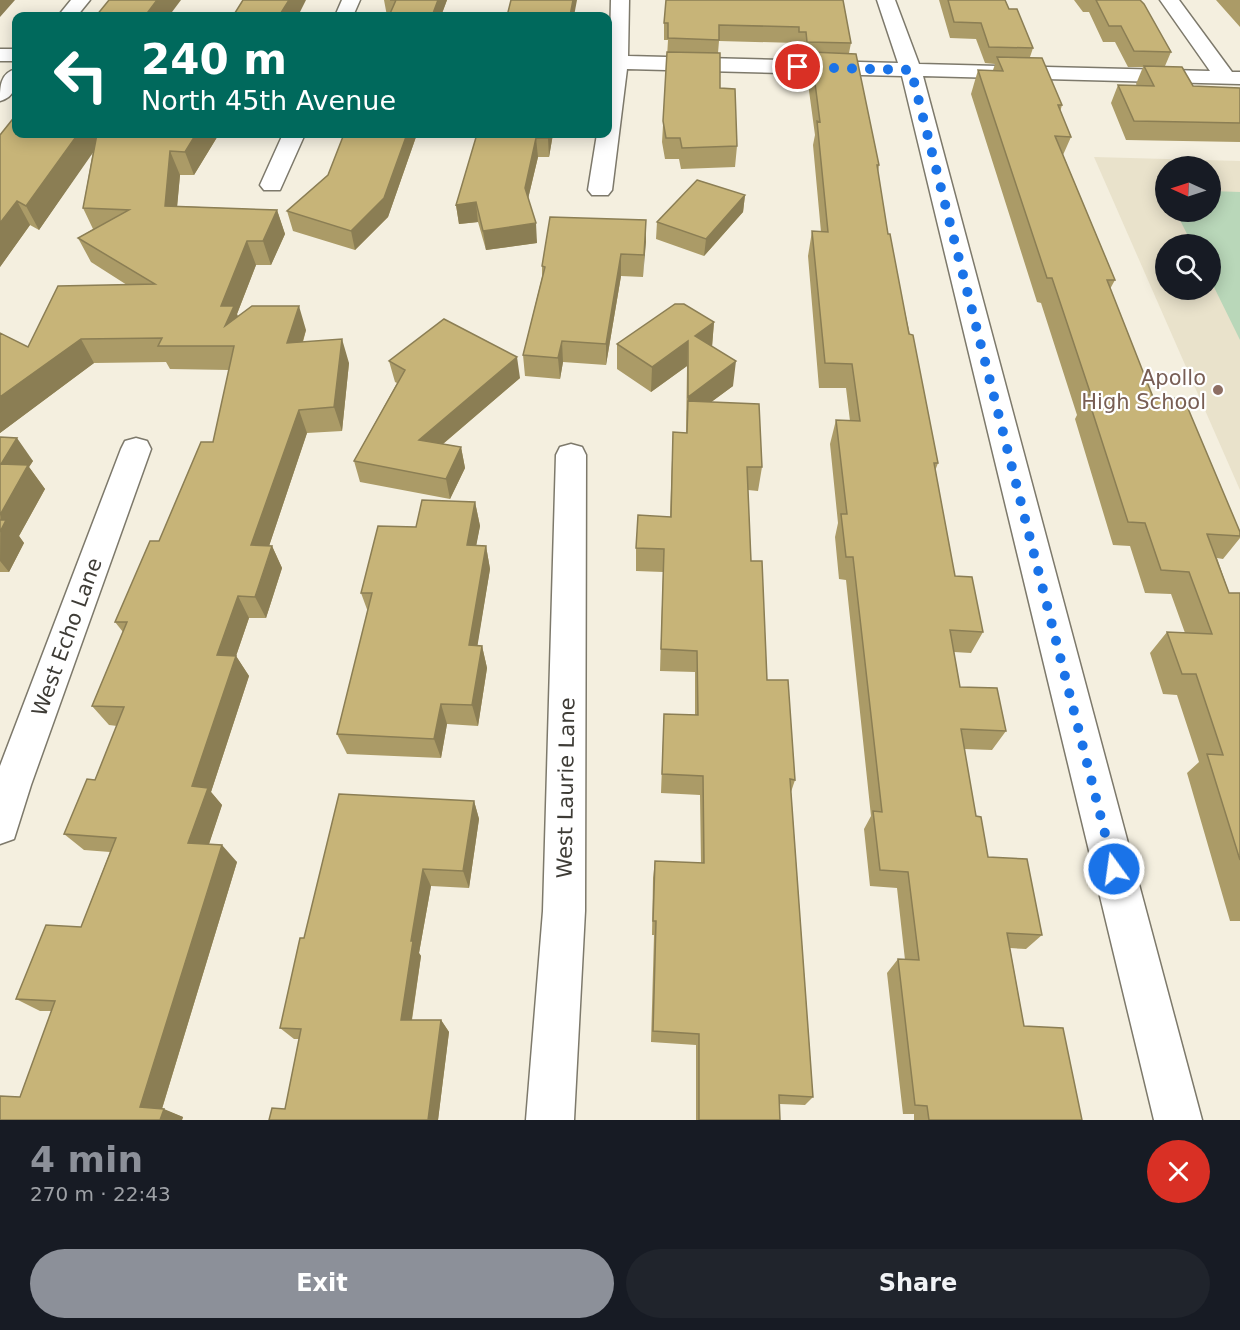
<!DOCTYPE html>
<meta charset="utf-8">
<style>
body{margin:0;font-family:"DejaVu Sans",sans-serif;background:#20242c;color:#f1f3f6;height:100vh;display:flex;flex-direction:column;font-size:22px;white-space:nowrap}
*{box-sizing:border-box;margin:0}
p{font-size:20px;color:#9ea1a6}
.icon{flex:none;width:33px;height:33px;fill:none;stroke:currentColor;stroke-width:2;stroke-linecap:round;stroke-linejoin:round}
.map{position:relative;height:1120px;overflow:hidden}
.side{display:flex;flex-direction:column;background:#171b24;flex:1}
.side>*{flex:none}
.guide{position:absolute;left:12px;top:12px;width:600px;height:126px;border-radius:12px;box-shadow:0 3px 15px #0003;background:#00695c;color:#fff;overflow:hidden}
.needle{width:39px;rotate:273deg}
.tools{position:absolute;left:1155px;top:156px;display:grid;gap:12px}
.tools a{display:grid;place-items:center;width:66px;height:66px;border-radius:50%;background:#171b24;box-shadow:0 3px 15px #0003;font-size:30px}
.pin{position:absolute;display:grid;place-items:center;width:51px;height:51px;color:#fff;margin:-26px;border:3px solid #fff;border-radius:50%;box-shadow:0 2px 6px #0007}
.me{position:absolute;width:66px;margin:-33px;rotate:346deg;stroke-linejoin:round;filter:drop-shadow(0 0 4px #0008)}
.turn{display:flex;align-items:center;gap:21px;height:126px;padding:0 30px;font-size:27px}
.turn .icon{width:78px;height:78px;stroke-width:2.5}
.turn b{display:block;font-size:42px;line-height:51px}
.round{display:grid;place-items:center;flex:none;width:63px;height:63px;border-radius:32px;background:#20242c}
.overview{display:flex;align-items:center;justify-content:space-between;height:102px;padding:0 30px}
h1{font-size:36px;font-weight:800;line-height:45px;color:#8c9099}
.button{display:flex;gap:12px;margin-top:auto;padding:12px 30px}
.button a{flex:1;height:69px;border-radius:36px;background:#8c9099;color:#fff;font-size:24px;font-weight:800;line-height:69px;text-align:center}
.button a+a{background:#20242c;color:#f1f3f6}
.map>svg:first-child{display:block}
.built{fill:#e9e2cb;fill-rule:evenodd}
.green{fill:#b9d7b9}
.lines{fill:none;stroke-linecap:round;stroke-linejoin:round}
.minor-casing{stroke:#7d796b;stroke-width:3}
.minor{fill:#fff;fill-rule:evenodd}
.wall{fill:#ab9b67}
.shaded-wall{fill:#8b7e54}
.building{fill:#c7b478;stroke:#8b7e54;stroke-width:1.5}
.route{stroke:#1a73e8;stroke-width:10;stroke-dasharray:0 18}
.education-dot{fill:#8d6e63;stroke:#fff;stroke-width:2}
.labels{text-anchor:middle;stroke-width:4.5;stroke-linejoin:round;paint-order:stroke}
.education-label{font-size:21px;fill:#785e54;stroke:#fff;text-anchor:end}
.street-label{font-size:21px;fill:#3e3c36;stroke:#fff}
</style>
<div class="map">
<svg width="1240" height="1120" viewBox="0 0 1240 1120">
<rect width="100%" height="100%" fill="#f4efdf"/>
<path class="built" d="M1094,157L1240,161V490ZM1166,166H1210V212H1166ZM1166,244H1210V290H1166Z"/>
<path class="green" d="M1211,191L1240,192V340L1211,281L1210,244H1192L1176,212H1210Z"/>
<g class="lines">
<defs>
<path id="minor" d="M71,0H90L77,16H58Z
M342,0H360L353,16H335Z
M611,0H629L628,56L898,63L877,0H895L919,64L1210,71L1160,0H1179L1232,72H1240V84L923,76L1202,1120H1154L902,76L627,69L612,190L608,195H592L588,190L597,134H608Z
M0,49H16V61H0Z
M16,69C17,83 16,97 0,101C0,87 0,73 16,69Z
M283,134H305L280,190H264L260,185Z
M136,438L147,441L151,449L31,785L14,839L0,844V766L121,449L125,441Z
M571,444L582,447L586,455L585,911L574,1120H526L543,911L556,455L560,447Z"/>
</defs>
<use href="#minor" class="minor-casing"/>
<use href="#minor" class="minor"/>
</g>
<path class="wall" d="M384,0H447L441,16H387Z
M843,0L851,43L849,53L879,165L878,173L888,234L938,463L935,471L955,576L983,632L971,653L954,652L960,687L1006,731L992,750L964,749L976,816L988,857L1042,935L1026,949L1010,948L1024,1026L1082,1120H914V1114H903L887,973L898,959L905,960L897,888L870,886L864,829L871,816L846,580L839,579L835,537L838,523L830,444L836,420L850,421L846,388H819L808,256L812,231L821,232L813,145L815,135L807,76L810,58H805L804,48H797L796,43L719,41L718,53L720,88L737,146L735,167L681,169L679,159H665L662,142L668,40H664V23Z
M939,0H1005L1009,9L1033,48L1030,57L1062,105L1060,112L1071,137L1063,155L1115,280L1110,289L1153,397L1240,532V538L1223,559L1217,558L1229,593H1240V921H1230L1187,773L1199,762L1177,695L1163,694L1150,653L1167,632L1185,633L1171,594L1145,593L1130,546L1113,545L1075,419L1077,415L1041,303L1037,302L971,94L978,70H993L995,64L985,63L976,39L950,38Z
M1074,0H1140L1171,52L1165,66L1193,86L1240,88V142L1126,140L1111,103L1118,85L1137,86L1136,84L1143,67H1128L1115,42H1103L1089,12H1083Z
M1216,0H1240V27Z
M16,134H219L194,175H180L177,206L277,210L285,234L271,265H256L237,314L238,317L306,330L303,342L349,363L342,431L307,433L269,546H272L282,568L266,618H249L236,656L249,676L211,792L222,805L209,844L237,862L162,1109L183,1117L182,1120H0L20,1097L52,1011H40L16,999L81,927L110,852L84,850L64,834L95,780L117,726L109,725L92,706L123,632L115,622L213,442L229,370L170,369L166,362L94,363L0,433V333L28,347L127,285L91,262L78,238L93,229L83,208L93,151L39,230L30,225L0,267Z
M344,134H417L388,217L355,250L293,231L287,211L328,175Z
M477,134H553L549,157H538L528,199L537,243L486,250L478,222L459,224L456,205Z
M745,195L743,212L704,256L656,239L657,222Z
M646,220L643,277L621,276L606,365L563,362L560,379L525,376L523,355L542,277V266Z
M714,322L712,346L733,386L711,402L762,467L758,491L748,490L751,561L767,680L795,780L791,792L813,1097L805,1105L780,1104V1120H696V1045L651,1042L654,935H652L653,878L655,861L701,863L700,795L661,793L664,714L695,715V672L660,671L663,572L636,571V548L670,517L673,432L686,433L687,366L651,392L617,369V344Z
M389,361L520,378L443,444L461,447L465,468L450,499L360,482L354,461L397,383L395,382Z
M0,437L33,461L29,467L45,489L19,536L24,543L9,572H0Z
M475,502L480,526L476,545L486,546L490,569L477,646H482L487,668L478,726L447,724L441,758L347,754L337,734L368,612L361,593L416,527Z
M474,801L479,819L469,888L431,886L419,953L421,956L412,1020H441L449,1032L438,1120H269L285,1109L299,1039H294L280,1028L304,938Z"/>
<path class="shaded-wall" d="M0,0H15L0,17Z
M157,0H181L169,16H145Z
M289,0H306L298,16H279Z
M438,0H447L441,16H432Z
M573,0H577L574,16H570Z
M78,134H106L39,230L26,206Z
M196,134H219L194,175L185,152Z
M407,134H417L388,217L355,250L351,231Z
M549,134H553L549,157L548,138Z
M536,138L538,157L526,207L525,188Z
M170,151L180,175L175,230L165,206Z
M745,195L743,212L704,256L706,239Z
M17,201L30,225L0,267V223Z
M476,202L478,222L459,224L456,205Z
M277,210L285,234L271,265L263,241Z
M646,220V242L643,277L644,255Z
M536,223L537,243L486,250L483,231Z
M247,241L256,265L237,314L243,330L225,326L221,306Z
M621,254V276L606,365V344Z
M299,306L306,330L295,367L287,343Z
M714,322L712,347L695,336Z
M81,339L94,363L0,433V397Z
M342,339L349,363L342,431L334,407Z
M562,341L563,362L560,379L558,358Z
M688,341L687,366L651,392L652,367Z
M517,357L520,378L424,460L419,440Z
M736,361L733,386L687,420L688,401L686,422L688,397Z
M299,410L307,433L262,567L251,545Z
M17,438L33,461L29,467L45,489L19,536L24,543L9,572L0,561L1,464Z
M461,447L465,468L450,499L446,479Z
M475,502L480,526L472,568L467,545Z
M272,546L282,568L266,618L255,597Z
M486,546L490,569L474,667L469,645Z
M238,596L249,618L236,656L249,676L211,792L222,805L204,859L188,843L192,786L217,655Z
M482,646L487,668L478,726L472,705Z
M441,704L447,724L441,758L434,739Z
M474,801L479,819L469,888L463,871Z
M222,845L237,862L160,1115L140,1107Z
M423,869L431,886L419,953L421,956L410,1031L401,1020L411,941Z
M441,1020L449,1032L438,1120H428Z
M164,1109L183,1117L182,1120H160Z"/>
<path class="building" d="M109,0H157L145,16H96Z
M243,0H289L279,16H233Z
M390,0H438L432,16H389L396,0Z
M511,0H573L570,16H507Z
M666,0H843L851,43L807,42L806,32H799V27L719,25V40L668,38V23H664Z
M948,0H1005L1009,9H1017L1033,48L989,47L981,23L954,22Z
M1096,0H1140L1144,4L1171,52L1134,51L1121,26H1109Z
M667,52L720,53V88L735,89L737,146L682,148L680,138H666L663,121Z
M811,52L856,54L879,165H877L888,234H890L909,334L913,335L938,463H934L955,576L972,577L983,632L950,630L960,687L997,688L1006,731L961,729L976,816L981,817L988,857L1027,859L1042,935L1007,933L1024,1026L1063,1028L1082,1120H929L927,1106L915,1105L898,959L919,960L908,872L880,870L873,811L882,812L853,557H846L841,514H847L836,420L860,421L852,364L825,363L812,231L828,232L817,121L820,122Z
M997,57L1042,58L1062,105H1058L1071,137L1055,136L1115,280H1107L1153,397L1184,399L1240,532V536L1207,534L1229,593H1240V860L1207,754L1223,755L1196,674H1182L1167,632L1212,634L1189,572L1161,570L1145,523L1128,522L1087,395H1091L1052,278H1047L978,70L1003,71Z
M1144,66L1182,67L1193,86L1240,88V123L1134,121L1118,85L1154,86Z
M16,115V134H78L26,206L17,201L0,223V135Z
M97,134H196L185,152L170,151L165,206L277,210L263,241H247L221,306H234L225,326L252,306H299L287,343L342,339L334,407L299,410L251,545L272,546L255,597L238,596L217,655L236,656L192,786L208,788L188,843L222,845L140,1107L164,1109L160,1120H0V1096L20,1097L55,1001L16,999L46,925L81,927L116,838L64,834L87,779L95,780L124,707L92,706L127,622H115L150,541H159L201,442H213L234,346H158L162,338L81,339L0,397V333L28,347L58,286L155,284L78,238L129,210L83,208Z
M344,134H407L384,198L351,231L287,211L328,175Z
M477,134H549L548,138H536L525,188L536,223L483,231L476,202L456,205Z
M697,180L745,195L706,239L657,222Z
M550,217L646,220L644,255L621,254L606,344L562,341L558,358L523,355L545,267L542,266Z
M675,304H684L714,322L695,336L736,361L688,397V341L652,367L617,344Z
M444,319L517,357L419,440L461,447L446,479L354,461L405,370L389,361Z
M688,401L759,404L762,467H747L751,561H762L767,680H788L795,780L790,779L813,1097L779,1095L780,1120H699V1034L653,1031L656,921H653L655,861L704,863L703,776L662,774L664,714L698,715L697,651L661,649L664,549L636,548L638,515L671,517L673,432L687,433Z
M0,437L17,438L1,464L28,465L0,515Z
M422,500L475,502L467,545L486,546L469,645L482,646L472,705L441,704L434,739L337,734L372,593H361L378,526L416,527Z
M0,520H6L0,532Z
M339,794L474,801L463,871L423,869L411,941H413L401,1020H441L428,1120H269L272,1108L285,1109L301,1029L280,1028L300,938H304Z"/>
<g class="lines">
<path class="route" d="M798,67L911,70L1114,869"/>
</g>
<circle class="education-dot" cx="1218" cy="390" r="6"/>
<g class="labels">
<g class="education-label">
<text x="1206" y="385">Apollo<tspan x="1206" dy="24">High School</tspan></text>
</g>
<g class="street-label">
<text transform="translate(67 637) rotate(-70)" y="7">West Echo Lane</text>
<text transform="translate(566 788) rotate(-89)" y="7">West Laurie Lane</text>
</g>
</g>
</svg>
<div class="tools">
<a><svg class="needle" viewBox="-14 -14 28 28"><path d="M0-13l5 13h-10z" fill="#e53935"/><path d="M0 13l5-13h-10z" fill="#9ea1a6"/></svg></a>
<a><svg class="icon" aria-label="search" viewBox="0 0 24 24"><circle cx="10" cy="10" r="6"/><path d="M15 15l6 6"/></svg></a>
</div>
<div class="pin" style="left:798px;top:67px;background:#d93025"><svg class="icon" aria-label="arrive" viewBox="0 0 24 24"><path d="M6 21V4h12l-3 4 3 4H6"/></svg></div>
<svg class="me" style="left:1114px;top:869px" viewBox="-20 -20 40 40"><circle r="17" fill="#1a73e8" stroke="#fff" stroke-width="3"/><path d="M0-11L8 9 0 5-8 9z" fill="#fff"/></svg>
<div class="guide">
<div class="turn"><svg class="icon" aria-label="left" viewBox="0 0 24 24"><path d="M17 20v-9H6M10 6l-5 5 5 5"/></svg><div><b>240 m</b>North 45th Avenue</div></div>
</div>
</div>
<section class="side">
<div class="overview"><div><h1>4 min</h1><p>270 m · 22:43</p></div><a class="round" style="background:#d93025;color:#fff"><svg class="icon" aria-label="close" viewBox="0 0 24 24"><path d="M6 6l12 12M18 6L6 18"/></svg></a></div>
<div class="button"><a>Exit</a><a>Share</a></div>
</section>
